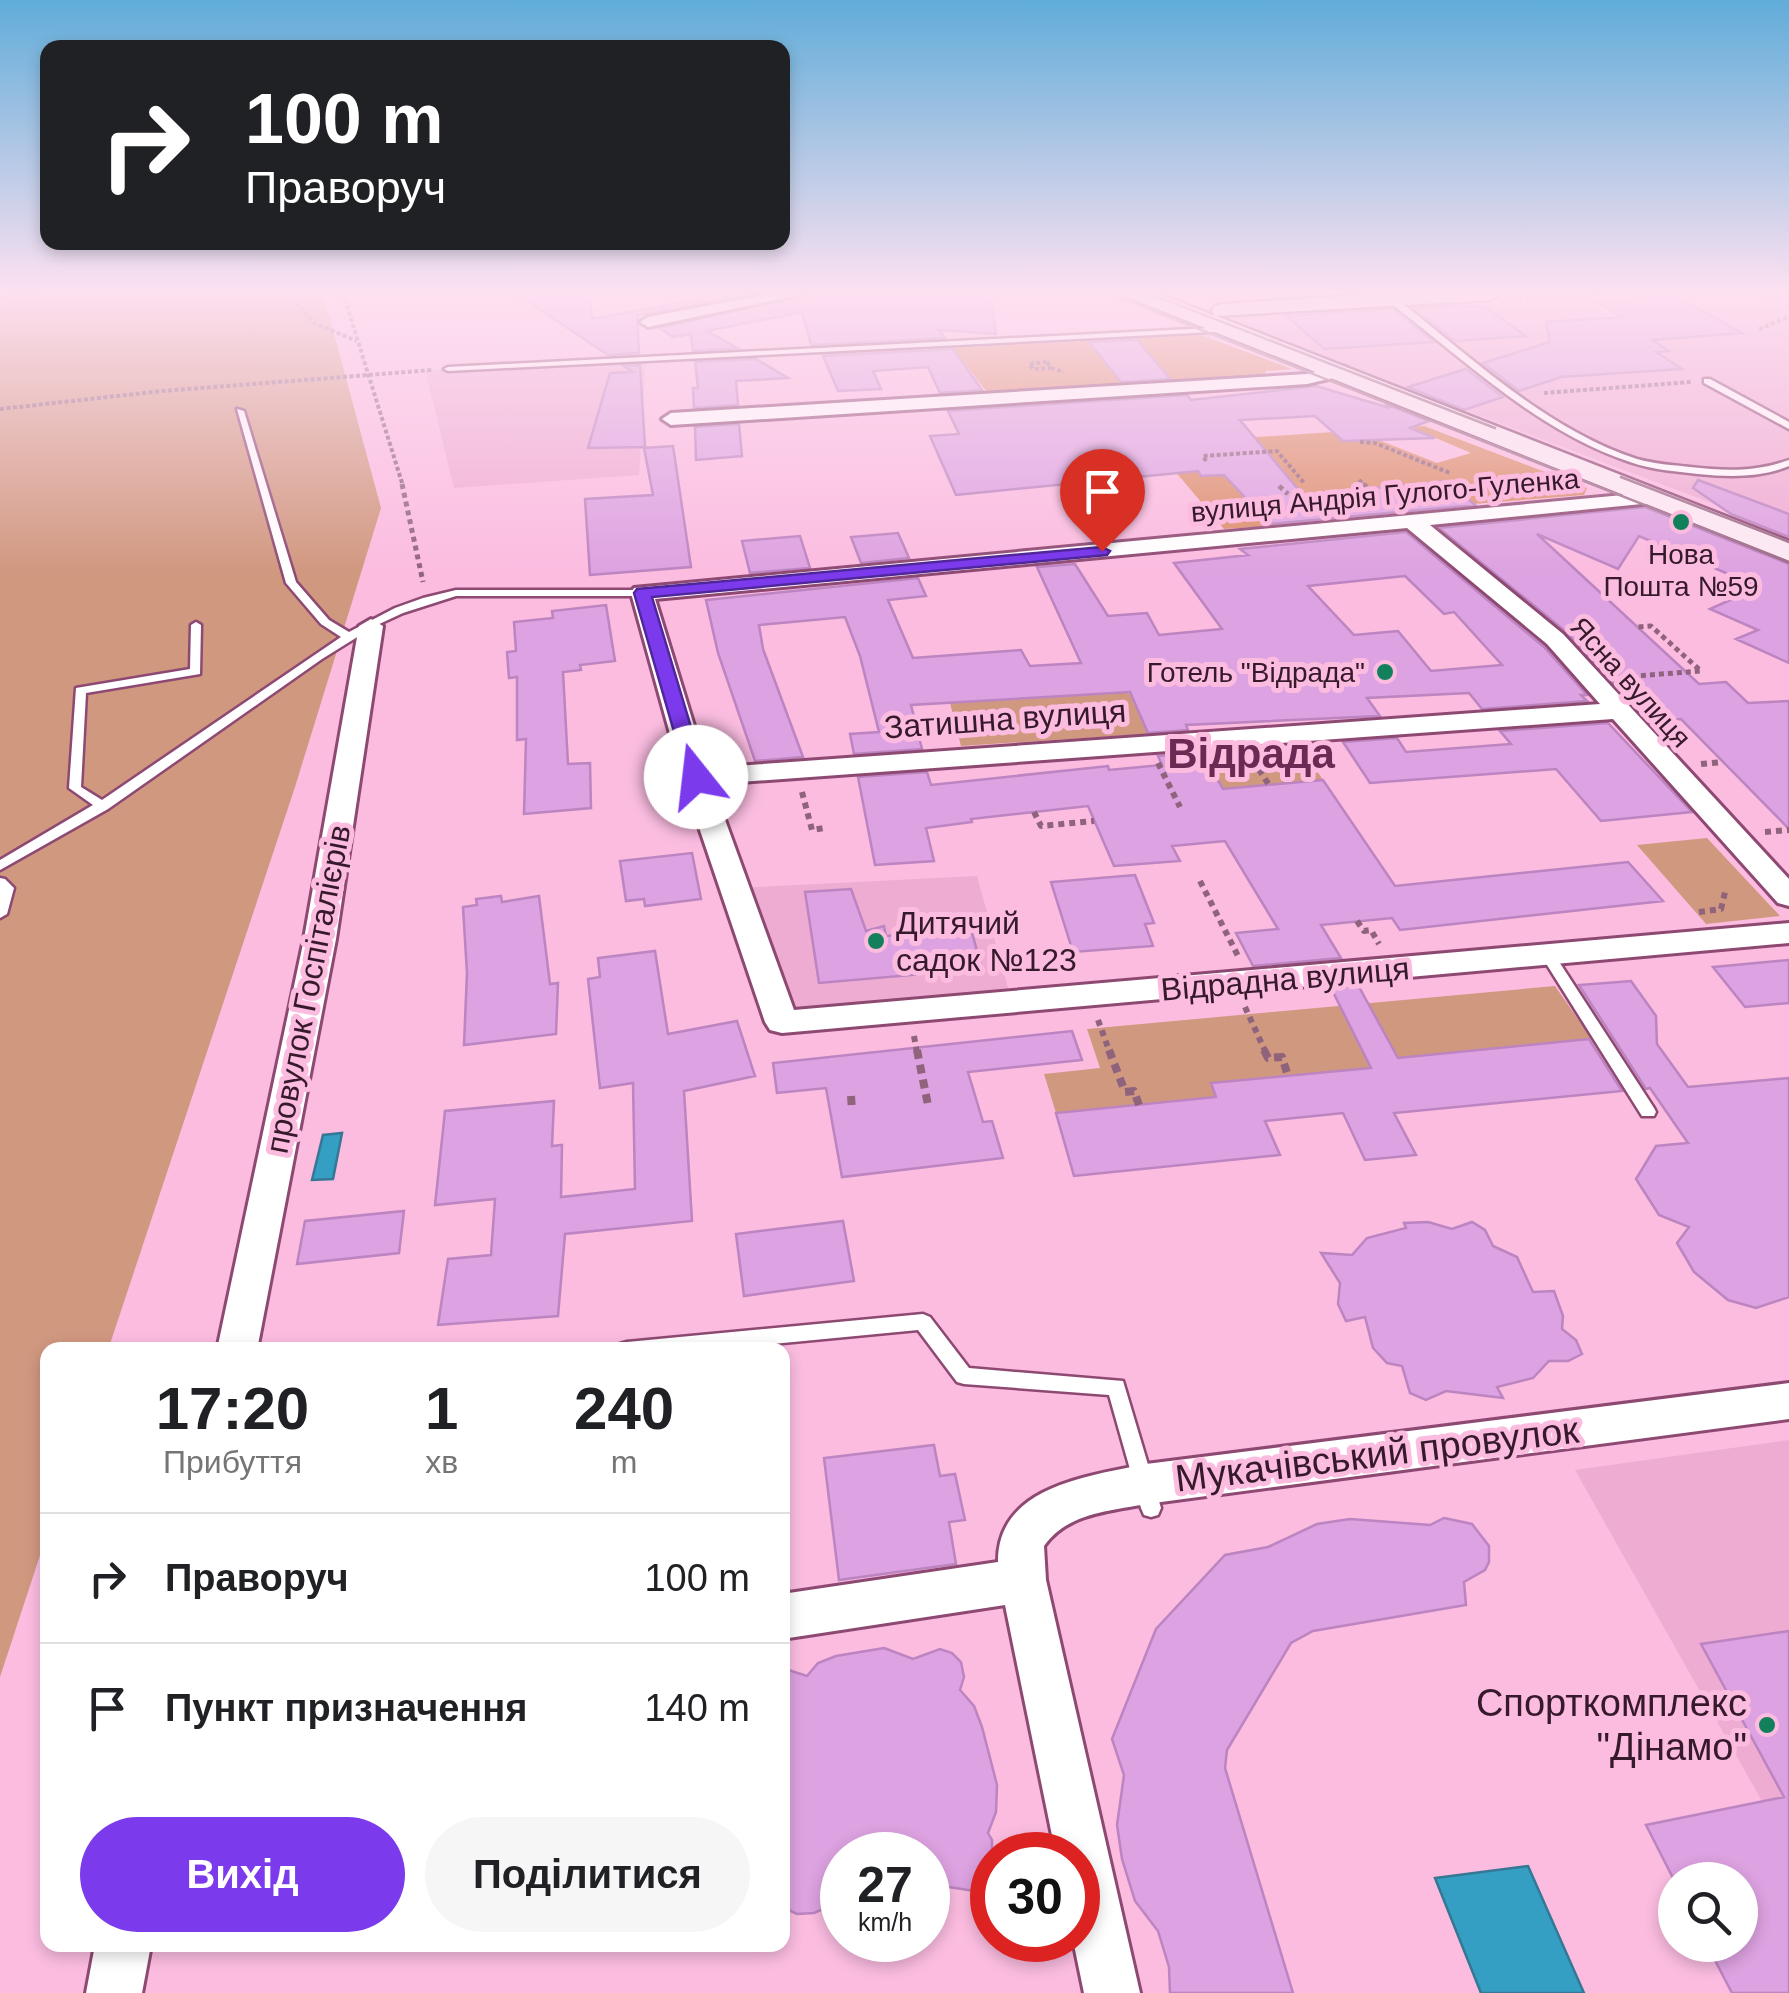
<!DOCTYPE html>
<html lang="uk">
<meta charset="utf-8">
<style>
body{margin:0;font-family:Helvetica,sans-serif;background:#f6f6f6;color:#202124;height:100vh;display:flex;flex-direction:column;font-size:38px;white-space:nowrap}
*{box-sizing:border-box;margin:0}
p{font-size:32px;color:#757577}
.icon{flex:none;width:55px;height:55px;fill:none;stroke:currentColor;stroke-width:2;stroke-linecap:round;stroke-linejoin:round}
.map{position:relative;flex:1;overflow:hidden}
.details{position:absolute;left:40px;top:1342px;width:750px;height:610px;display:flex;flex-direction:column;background:#fff;border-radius:20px;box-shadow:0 5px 15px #0003}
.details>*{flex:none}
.banner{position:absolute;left:40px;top:40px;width:750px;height:210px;border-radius:20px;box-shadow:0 5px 15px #0003;background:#202124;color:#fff;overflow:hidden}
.buttons{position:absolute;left:1658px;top:1862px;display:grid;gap:20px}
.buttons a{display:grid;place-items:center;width:100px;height:100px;border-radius:50%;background:#fff;box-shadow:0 5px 15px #0003;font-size:50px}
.speed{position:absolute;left:820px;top:1832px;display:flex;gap:20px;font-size:50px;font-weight:700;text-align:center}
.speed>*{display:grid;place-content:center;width:130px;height:130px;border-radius:50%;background:#fff;box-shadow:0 5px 15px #0003;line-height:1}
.speed small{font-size:25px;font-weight:400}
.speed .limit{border:15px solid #d22;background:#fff;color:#111}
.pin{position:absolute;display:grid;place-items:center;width:85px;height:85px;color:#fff;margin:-102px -42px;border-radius:50% 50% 50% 0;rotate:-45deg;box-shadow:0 0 10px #0007}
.pin .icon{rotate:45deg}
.me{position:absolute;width:110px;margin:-55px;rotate:344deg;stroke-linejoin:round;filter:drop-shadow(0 0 8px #0008)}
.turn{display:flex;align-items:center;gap:35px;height:210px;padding:0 40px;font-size:45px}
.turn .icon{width:130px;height:130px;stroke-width:2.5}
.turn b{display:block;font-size:70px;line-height:85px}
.eta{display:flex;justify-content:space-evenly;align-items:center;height:170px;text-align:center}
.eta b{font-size:60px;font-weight:700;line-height:70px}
.primary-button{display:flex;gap:20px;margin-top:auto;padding:20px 40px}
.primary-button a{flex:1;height:115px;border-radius:60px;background:#7c3aed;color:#fff;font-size:40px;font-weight:700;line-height:115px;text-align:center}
.primary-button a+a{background:#f6f6f6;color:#202124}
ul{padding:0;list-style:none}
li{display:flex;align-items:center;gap:30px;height:130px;padding:0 40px;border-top:2px solid #e0e0e0}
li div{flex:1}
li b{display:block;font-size:38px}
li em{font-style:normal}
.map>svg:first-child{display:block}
.built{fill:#efacd2}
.green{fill:#d19880}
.forest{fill:#dc8d6a}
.water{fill:#349fc3;stroke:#357795;stroke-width:2.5}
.building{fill:#dda2e1;stroke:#bc84c0;stroke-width:2.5;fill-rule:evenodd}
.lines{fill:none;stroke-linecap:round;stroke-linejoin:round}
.lane-casing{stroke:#8e4973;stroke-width:5}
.street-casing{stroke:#8e4973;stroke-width:6}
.secondary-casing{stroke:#8e4973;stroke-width:5}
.path-far3{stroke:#90637d;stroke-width:4;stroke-dasharray:4 2.5;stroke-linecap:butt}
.path-far2{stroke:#90637d;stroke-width:5;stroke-dasharray:5 4;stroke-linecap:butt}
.path-far1{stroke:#90637d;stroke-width:6;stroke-dasharray:6 5;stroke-linecap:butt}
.path{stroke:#90637d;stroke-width:8;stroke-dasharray:9 6;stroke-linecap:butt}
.lane{fill:#fff;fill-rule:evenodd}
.street{fill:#fff;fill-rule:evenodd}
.secondary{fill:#fce9f3;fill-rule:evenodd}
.tram{stroke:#9d6e89;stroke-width:2.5}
.route{fill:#7c3aed;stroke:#51269a;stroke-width:2.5}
.poi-dot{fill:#13805c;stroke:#fbbce0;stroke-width:4}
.labels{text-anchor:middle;stroke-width:10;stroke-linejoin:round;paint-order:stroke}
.far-street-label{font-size:28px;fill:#36192a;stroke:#fbbce0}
.far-poi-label{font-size:28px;fill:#36192a;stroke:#fbbce0}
.street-label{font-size:32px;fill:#36192a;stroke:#fbbce0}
.poi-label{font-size:32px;fill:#36192a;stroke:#fbbce0;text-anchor:start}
.near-street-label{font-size:38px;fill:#36192a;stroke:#fbbce0}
.near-poi-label{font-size:38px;fill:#36192a;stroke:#fbbce0;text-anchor:end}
.district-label{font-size:42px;font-weight:bold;fill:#6b2953;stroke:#fbbce0}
</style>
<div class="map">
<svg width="1789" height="1993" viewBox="0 0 1789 1993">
<rect width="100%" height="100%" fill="#fbbce0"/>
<path class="built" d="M1578,299L1620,322L1683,307L1789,303V532L1219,318Z
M646,360L639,475L454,488L425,370Z
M977,876L1010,995L784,1020L737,888Z
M1789,1440V1849L1575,1470Z"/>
<path class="green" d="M0,293H317L326,304L381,508L295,787L108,1350H48L47,1534L0,1677Z
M1123,692L1130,694L1148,734L961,746L950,703Z
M1305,753L1323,780L1223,789L1207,762Z
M1707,838L1780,916L1706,924L1637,845Z
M1555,986L1592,1039L1368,1061L1371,1068L1212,1083L1216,1097L1056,1113L1044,1074L1100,1068L1087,1029Z"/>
<path class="forest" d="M1201,335L1292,369L1265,371L1267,376L988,393L952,348Z
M1424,426L1587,488L1584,495L1473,504L1446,481L1249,500L1272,526L1224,529L1152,444L1333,432L1376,439L1437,463L1471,453L1410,427Z"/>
<path class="water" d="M342,1133L333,1179L312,1180L323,1135Z
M1528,1866L1584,1993H1481L1435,1878Z"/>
<path class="building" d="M515,293H590L592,319L733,293H755L637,315L639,353L608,355Z
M812,293H990L996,334L939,330L945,338L811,345L802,312L707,331L737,348L693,351L691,334L673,337L659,328Z
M1675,296L1742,333L1652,340L1669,351L1656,352L1682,369L1561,377L1519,391L1483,363L1550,342L1546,322L1622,317L1597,302Z
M1455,306L1485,307L1526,336L1455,341L1414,308Z
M1393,309L1434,342L1324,349L1287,316Z
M1137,340L1170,379L1121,382L1089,342Z
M953,349L982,390L940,393L928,367L873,371L881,389L838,391L823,356Z
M756,359L788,378L736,381L738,405L694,408L693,388H698L695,362Z
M640,365L645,447L588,448L610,373L633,372L624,366Z
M1466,369L1503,397L1464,410L1408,387Z
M1316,386L1390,408L1386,404L1429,421L1410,428L1435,438L1343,441L1315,416L1240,420L1303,495L1446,481L1475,505L1270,524L1224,475L1201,476L1198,471L956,495L930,436L959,434L948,411L1187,395L1191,400Z
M739,424L742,456L696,460L695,427Z
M673,446L691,567L590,575L585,499L653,495L644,448Z
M1698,480L1789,514V537L1731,514L1693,488Z
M1645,507L1789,564V663L1736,639L1758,630L1710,609L1759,587L1639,536L1618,569L1537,534L1699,684L1726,682L1748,703L1789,701V829L1681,719L1672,720L1644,690L1622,692L1565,631L1439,528Z
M1406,532L1544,647L1587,695H1581L1587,701L1482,709L1469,693L1367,698L1380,716L1186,725L1188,730L1148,733L1130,692L911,705L922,749L854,754L850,734L879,732L860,656L845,617L759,625L763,649L803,757L755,761L718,653L706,600L918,578L926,596L888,600L913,658L1021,650L1030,666L1081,663L1037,567L1075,564L1108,616L1147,613L1159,635L1222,629L1174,563L1248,555L1240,549ZM1405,576L1444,614L1454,612L1502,665L1431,671L1398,631L1354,635L1308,586Z
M898,533L909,558L861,563L851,537Z
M800,536L810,568L750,573L742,541Z
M606,605L615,661L580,665L581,670L563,672L568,764L590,763L591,808L524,814L526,739L517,740V677L509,678L507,652L516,651L514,622L553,618L552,611Z
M1608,723L1692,812L1601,821L1556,769L1370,783L1343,742L1397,738L1406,752L1511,744L1500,731Z
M1201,752L1223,789L1323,780L1395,886L1628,862L1663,901L1400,930L1392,918L1321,925L1341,958L1253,966L1236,933L1278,929L1225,841L1172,846L1180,861L1114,866L1088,806L971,819L972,822L926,828L934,861L875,865L858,777L927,772L931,785L1108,766L1109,770L1162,765L1158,756Z
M692,853L701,899L645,906L644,899L626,901L620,861Z
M1135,875L1154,923L1145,924L1153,946L1073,952L1051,882Z
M851,889L866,931L884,926L886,936L971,929L982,969L819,983L805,892Z
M501,896L502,902L539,896L550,984L558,983L556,1034L464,1045L467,973L463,907L477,905L476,899Z
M655,951L668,1034L737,1021L755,1076L684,1091L692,1221L565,1234L558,1316L438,1325L448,1259L491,1255L495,1199L435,1205L445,1111L554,1101L552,1146L562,1145L561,1197L635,1189L633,1083L600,1088L588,979L600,977L598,958Z
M1789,960V1003L1745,1007L1713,967Z
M1631,981L1656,1016L1657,1044L1688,1087L1789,1078V1297L1756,1308L1728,1300L1694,1272L1677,1243L1689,1227L1659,1215L1636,1179L1656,1146L1688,1143L1650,1088L1646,1089L1579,985Z
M1358,985L1398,1058L1589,1039L1622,1091L1394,1113L1416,1155L1365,1160L1343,1113L1265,1121L1280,1155L1074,1176L1056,1113L1216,1097L1211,1083L1371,1068L1331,988Z
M1072,1031L1082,1060L968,1072L983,1122L992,1121L1003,1158L842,1177L826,1088L777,1093L773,1063Z
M404,1211L399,1253L297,1264L305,1221Z
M843,1221L854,1281L744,1296L736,1234Z
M1428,1222L1452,1229L1472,1222L1485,1230L1493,1246L1517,1257L1533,1292L1554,1291L1563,1316L1562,1329L1576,1340L1582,1354L1568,1361H1549L1533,1378L1497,1387L1503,1398L1446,1391L1426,1400L1410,1393L1402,1366L1387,1363L1373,1348L1365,1317L1346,1321L1338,1304L1340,1283L1321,1253L1352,1255L1367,1238L1406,1228L1404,1223Z
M934,1445L940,1476L955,1474L965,1520L949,1522L956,1564L839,1580L824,1458Z
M1444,1518L1472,1524L1489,1546V1562L1485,1570L1464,1582L1466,1605L1313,1631L1291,1643L1227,1750L1225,1768L1293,1993H1170L1169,1967L1158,1931L1135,1901L1122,1859L1117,1825L1124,1775L1112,1739L1156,1629L1225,1555L1268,1547L1317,1524L1350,1519L1430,1525Z
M1789,1631V1993H1732L1707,1945H1740V1880H1674L1646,1825L1784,1797L1701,1644Z
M884,1648L913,1659L940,1649L952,1653L961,1662L964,1677L960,1690L974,1706L982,1727L997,1785L996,1812L988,1833L992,1840V1880L974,1891L949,1887L928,1897V1855H842V1901L814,1913L797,1914L782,1907V1668L807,1676L818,1663L836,1656Z"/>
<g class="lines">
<defs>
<path id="lane" d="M1388,297H1394C1469,355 1545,429 1637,459C1654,464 1673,465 1690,467C1726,471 1755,472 1789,460V466C1760,478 1729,477 1698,474C1675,471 1652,470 1630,462C1538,432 1464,359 1388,301Z
M1229,327L1232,331L448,371L444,369L448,367Z
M1704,379H1710L1789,422V429L1704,383Z
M237,409L244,411L296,582L329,620L349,632L395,608L423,598L456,590H642L647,593L642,596H456L403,613L375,626L322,659L108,809L0,870V860L93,805L69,788L76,688L190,669L191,625L196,622L201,625L200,674L86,693L81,787L102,800L341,637L321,624L286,583Z
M0,878L5,879L14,888L7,914L0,918Z
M1549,952L1554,954L1654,1108L1656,1112L1654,1116H1642L1542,957Z
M923,1314L930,1317L969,1368L1123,1381L1161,1508L1158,1515L1151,1517L1144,1515L1141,1508L1109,1395L964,1384L957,1382L918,1330L709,1350H618L620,1344L627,1342Z"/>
<path id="street" d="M775,293H808L648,327L640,322L648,317Z
M1340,366L1346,367V375L1307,384L671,425L662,419L671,413L1307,374Z
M1655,492L1665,498L1662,502L1430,525L1563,634L1789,879V906L1778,903L1613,719L712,784L794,1010L1789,923V943L782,1033L770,1030L765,1022L682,777L631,593L634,588ZM1407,528L1547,644L1600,704L707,768L655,599Z
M371,619L383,626L336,939L257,1350H217L304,939L359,626Z
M1789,1383V1419L1146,1504C1110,1511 1067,1513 1044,1546L1046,1580L1140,1993H1084L1073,1940H1078V1855H1056L1005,1605L782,1639V1594L998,1562C997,1486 1090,1476 1146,1464Z
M95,1945H151L142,1993H86Z"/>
<path id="secondary" d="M1127,293H1157L1215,316L1212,311L1215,306L1223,304L1392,293H1501L1490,300L1216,316L1789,541V561L1130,298Z"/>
</defs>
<use href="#lane" class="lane-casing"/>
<use href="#street" class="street-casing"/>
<use href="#secondary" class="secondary-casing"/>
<path class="path-far3" d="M287,293L314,323L357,341
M343,293L403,486
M0,297L40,293
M1513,299L1604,293
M1759,329L1789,317
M1047,362L1051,368L1033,369L1029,364Z
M1051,368L1064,372
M1544,393L1691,382
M0,409L162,391L432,370
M1360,442L1375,443L1450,473
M1206,461L1203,456L1277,451L1305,484
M1359,480L1366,486"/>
<path class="path-far2" d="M402,484L423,582
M1363,484L1367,487
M1279,486L1288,494
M1471,489L1514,487
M1623,677L1701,671L1651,626L1638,627"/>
<path class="path-far1" d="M1253,760L1269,785
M1158,763L1180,807
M1701,764L1723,762
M802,792L812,830L824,828
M1034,812L1041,826L1094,821
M1765,832L1789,830
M1200,881L1238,956
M1699,912L1721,909L1726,888
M1357,921L1364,931L1371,930L1379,944
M1245,1007L1266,1053
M1098,1020L1110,1053
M914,1036L917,1053"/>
<path class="path" d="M917,1050L928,1105
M1109,1050L1125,1092L1134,1091L1139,1105
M1264,1050L1268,1058L1282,1057L1288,1076
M851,1096L852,1110"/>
<use href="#lane" class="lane"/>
<use href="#street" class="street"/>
<use href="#secondary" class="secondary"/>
<path class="tram" d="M1108,293L1789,562
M1148,293L1495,428
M1621,477L1789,542"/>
</g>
<linearGradient id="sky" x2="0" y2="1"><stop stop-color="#60acd9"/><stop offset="0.51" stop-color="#fde1f1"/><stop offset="1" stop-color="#fde1f1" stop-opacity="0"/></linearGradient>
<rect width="1789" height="572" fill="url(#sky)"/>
<path class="route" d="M1102,547L1110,551L1107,555L652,597L706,777L696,783L687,777L634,593L637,589Z"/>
<g class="poi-dot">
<circle cx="1681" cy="522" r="10"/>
<circle cx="1385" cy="672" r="10"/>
<circle cx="876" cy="941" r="10"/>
<circle cx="1767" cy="1725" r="10"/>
</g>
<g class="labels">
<g class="far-street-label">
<text transform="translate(1385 495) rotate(-5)" y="10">вулиця Андрія Гулого-Гуленка</text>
<text transform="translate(1631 682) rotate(48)" y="10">Ясна вулиця</text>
</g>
<g class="far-poi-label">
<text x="1681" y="564">Нова<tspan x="1681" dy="32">Пошта №59</tspan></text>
<text x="1365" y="682" text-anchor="end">Готель "Відрада"</text>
</g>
<g class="street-label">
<text transform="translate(1005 719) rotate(-4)" y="11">Затишна вулиця</text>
<text transform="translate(1285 979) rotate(-5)" y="11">Відрадна вулиця</text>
<text transform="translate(308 989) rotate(-79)" y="11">провулок Госпіталієрів</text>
</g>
<g class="poi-label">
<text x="896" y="934">Дитячий<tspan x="896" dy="37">садок №123</tspan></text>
</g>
<g class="near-street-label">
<text transform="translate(1377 1454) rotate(-7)" y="13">Мукачівський провулок</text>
</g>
<g class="near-poi-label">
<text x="1747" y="1716">Спорткомплекс<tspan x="1747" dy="44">"Дінамо"</tspan></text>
</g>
<g class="district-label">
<text x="1251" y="768">Відрада</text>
</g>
</g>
</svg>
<div class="buttons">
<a><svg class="icon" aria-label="search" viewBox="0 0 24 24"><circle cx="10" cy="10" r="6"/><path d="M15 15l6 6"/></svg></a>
</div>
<div class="speed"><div>27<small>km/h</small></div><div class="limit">30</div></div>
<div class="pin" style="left:1102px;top:551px;background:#d93025"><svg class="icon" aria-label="arrive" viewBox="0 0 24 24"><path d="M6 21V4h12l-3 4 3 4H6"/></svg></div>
<svg class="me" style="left:696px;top:777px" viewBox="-20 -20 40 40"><circle r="19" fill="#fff"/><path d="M0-13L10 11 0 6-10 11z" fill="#7c3aed"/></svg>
<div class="banner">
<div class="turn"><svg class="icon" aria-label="right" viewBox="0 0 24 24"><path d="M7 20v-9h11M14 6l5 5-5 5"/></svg><div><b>100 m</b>Праворуч</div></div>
</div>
<section class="details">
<div class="eta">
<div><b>17:20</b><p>Прибуття</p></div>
<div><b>1</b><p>хв</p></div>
<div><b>240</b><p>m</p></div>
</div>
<ul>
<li><svg class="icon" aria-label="right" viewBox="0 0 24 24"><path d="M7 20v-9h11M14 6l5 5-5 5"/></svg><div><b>Праворуч</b></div><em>100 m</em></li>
<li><svg class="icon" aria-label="arrive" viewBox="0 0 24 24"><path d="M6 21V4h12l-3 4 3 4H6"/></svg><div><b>Пункт призначення</b></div><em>140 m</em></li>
</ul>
<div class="primary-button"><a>Вихід</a><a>Поділитися</a></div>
</section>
</div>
